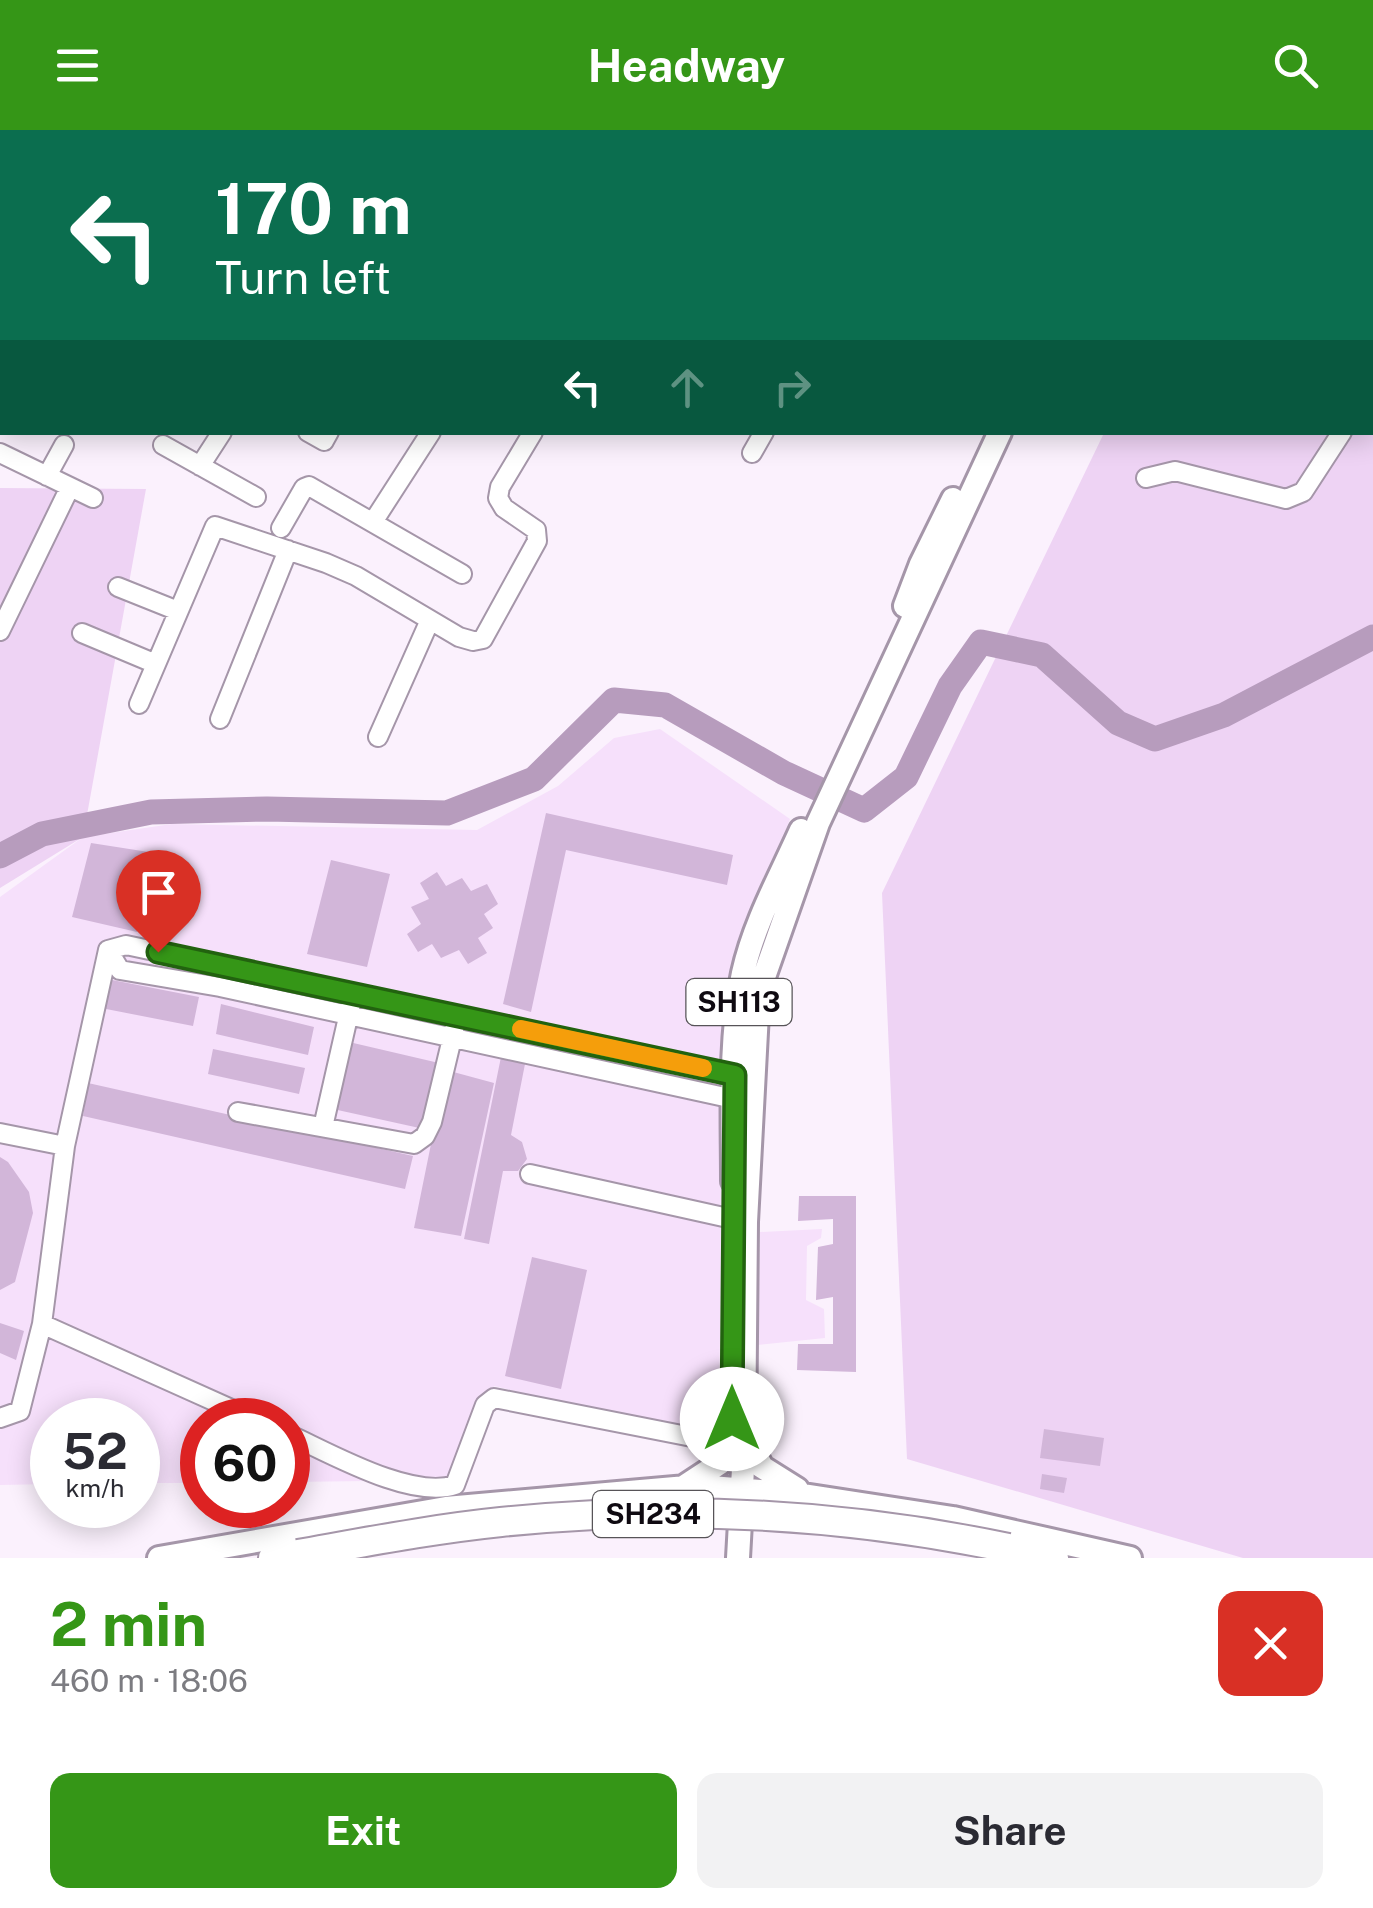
<!DOCTYPE html>
<meta charset="utf-8">
<style>
body{margin:0;font-family:"Public Sans",sans-serif;background:#f2f2f3;color:#2b2b33;height:100vh;display:flex;flex-direction:column;font-size:38px;white-space:nowrap}
*{box-sizing:border-box;margin:0}
p{font-size:32px;color:#7c7c81}
.icon{flex:none;width:55px;height:55px;fill:none;stroke:currentColor;stroke-width:2;stroke-linecap:round;stroke-linejoin:round}
.map{position:relative;height:1428px;overflow:hidden}
.panel{display:flex;flex-direction:column;background:#fff;flex:1}
.panel>*{flex:none}
.guide{position:absolute;left:0px;top:0px;width:1375px;height:305px;box-shadow:0 5px 25px #0003;background:#0b6e4f;color:#fff;overflow:hidden}
.speed{position:absolute;left:30px;top:1268px;display:flex;gap:20px;font-size:50px;font-weight:700;text-align:center}
.speed>*{display:grid;place-content:center;width:130px;height:130px;border-radius:50%;background:#fff;box-shadow:0 5px 25px #0003;line-height:1}
.speed small{font-size:25px;font-weight:400}
.speed .limit{border:15px solid #d22;background:#fff;color:#111}
.pin{position:absolute;display:grid;place-items:center;width:85px;height:85px;color:#fff;margin:-102px -42px;border-radius:50% 50% 50% 0;rotate:-45deg;box-shadow:0 0 10px #0007}
.pin .icon{rotate:45deg}
.me{position:absolute;width:110px;margin:-55px;rotate:0deg;stroke-linejoin:round;filter:drop-shadow(0 0 8px #0008)}
.turn{display:flex;align-items:center;gap:35px;height:210px;padding:0 50px;font-size:45px}
.turn .icon{width:130px;height:130px;stroke-width:2.5}
.turn b{display:block;font-size:70px;line-height:85px}
.lanes{display:flex;align-items:center;height:95px;padding:0 50px;background:#0003;justify-content:center;gap:50px;direction:ltr}
.lanes .off{opacity:.35}
.round{display:grid;place-items:center;flex:none;width:105px;height:105px;border-radius:20px;background:#f2f2f3}
.head{display:flex;align-items:center;justify-content:space-between;height:170px;padding:0 50px}
h1{font-size:60px;font-weight:700;line-height:75px;color:#359617}
.primary-button{display:flex;gap:20px;margin-top:auto;padding:20px 50px}
.primary-button a{flex:1;height:115px;border-radius:20px;background:#359617;color:#fff;font-size:40px;font-weight:700;line-height:115px;text-align:center}
.primary-button a+a{background:#f2f2f3;color:#2b2b33}
header{display:flex;justify-content:space-between;align-items:center;height:130px;padding:0 50px;background:#359617;color:#fff;font-size:45px;font-weight:700}
.map>svg:first-child{display:block}
.built{fill:#f6e0fb}
.green{fill:#eed3f4}
.lines{fill:none;stroke-linecap:round;stroke-linejoin:round}
.stream{stroke:#b79cbd;stroke-width:4}
.river{stroke:#b79cbd;stroke-width:25}
.building{fill:#d2b6d9}
.minor-casing{stroke:#a596a9;stroke-width:22}
.major-casing{stroke:#a596a9;stroke-width:28}
.highway-casing{stroke:#a596a9;stroke-width:32}
.minor{stroke:#fff;stroke-width:18}
.major{stroke:#fff;stroke-width:22}
.highway{stroke:#fff;stroke-width:28}
.highway-bridge-casing{stroke:#a596a9;stroke-width:32;stroke-linecap:butt}
.highway-bridge{stroke:#fff;stroke-width:28}
.route-casing{stroke:#22620f;stroke-width:25}
.route{stroke:#359617;stroke-width:18}
.slow{stroke:#f59e0b;stroke-width:18}
.labels{text-anchor:middle;stroke-width:10;stroke-linejoin:round;paint-order:stroke}
.shield{fill:#fff;stroke:#575458;stroke-width:2.5}
.shield-label{font-size:28px;font-weight:bold;fill:#0f0a11}
</style>
<header><svg class="icon" aria-label="menu" viewBox="0 0 24 24"><path d="M4 6h16M4 12h16M4 18h16"/></svg>Headway<svg class="icon" aria-label="search" viewBox="0 0 24 24"><circle cx="10" cy="10" r="6"/><path d="M15 15l6 6"/></svg></header>
<div class="map">
<svg width="1373" height="1428" viewBox="0 0 1373 1428">
<rect width="100%" height="100%" fill="#fbf1fd"/>
<path class="built" d="M660,599L790,689L727,857L718,1310L494,1256L450,1350L288,1352V1290H202V1353H138V1290H52V1354L0,1355V767L83,707L172,694L477,700L558,656L614,608Z
M822,1099L821,1108L807,1116L806,1170L824,1179L825,1208L758,1215L760,1102Z"/>
<path class="green" d="M1251,0H1373V1428H1243L907,1329L882,763L1104,303L1372,302V2H1249Z
M0,358L146,359L83,707L0,758Z"/>
<g class="lines">
<path class="stream" d="M344,0L348,2
M1079,0L1083,2
M398,2L403,0
M1372,112H1373"/>
<path class="river" d="M0,726L42,704L151,682L267,679L447,683L534,649L614,570L665,575L784,643L864,680L906,647L950,556L981,512L1042,525L1118,593L1155,609L1224,585L1373,507"/>
</g>
<path class="building" d="M546,683L733,725L727,755L566,720L531,882L503,874Z
M91,713L155,723L137,802L72,787Z
M331,730L390,744L367,837L307,824Z
M437,742L446,756L462,748L471,761L487,754L498,774L484,784L493,798L478,808L487,823L468,834L459,820L441,828L432,814L418,822L407,804L421,794L411,777L429,769L420,753Z
M107,849L199,867L193,896L101,878Z
M221,874L314,897L308,925L216,904Z
M349,912L439,933L424,999L333,979Z
M213,919L305,938L299,964L208,944Z
M501,927L525,934L511,1005L522,1012L527,1029L518,1041H503L489,1114L464,1109Z
M446,940L494,953L461,1106L414,1098Z
M88,953L413,1026L405,1059L83,986Z
M0,1027L8,1032L29,1062L33,1083L15,1152L0,1160Z
M799,1066H856V1242L797,1240L798,1214H833V1167L816,1170L818,1117L833,1114V1089L798,1091Z
M532,1127L587,1140L561,1259L505,1246Z
M0,1193L24,1201L16,1230L0,1223Z
M1044,1299L1104,1308L1100,1336L1040,1328Z
M1042,1344L1067,1348L1064,1363L1040,1359Z"/>
<g class="lines">
<defs>
<path id="minor" d="M253,0L257,2
M638,0L643,2
M129,2L130,0
M234,2L235,0
M501,2L503,0
M936,2L937,0
M0,99L2,100
M0,161L2,155
M1372,254L1373,253
M308,302L324,311L329,302
M163,315L256,367
M0,323L93,368
M752,323L764,302
M200,336L222,302
M47,346L64,315
M1146,348L1175,341L1286,369L1303,362L1342,302
M373,392L431,302
M281,398L304,358L309,356L462,444
M118,457L178,481
M0,501L70,357
M82,503L156,534
M139,574L215,396L326,433L356,446L459,507L473,511L483,509L537,411L536,400L504,378L498,368L500,357L533,302
M220,589L288,420
M378,607L430,490
M108,820L120,840L220,857L743,971
M108,820L126,815L743,947
M238,982L414,1014L425,1006L432,992L455,896
M323,997L351,874
M0,1003L65,1016L108,820
M530,1044L746,1092
M42,1194L256,1290
M0,1288L20,1281L42,1194L65,1016
M288,1304C328,1322 411,1370 455,1355L485,1275L494,1268L702,1309"/>
<path id="major" d="M1130,2L1131,0
M905,476L921,434L953,369
M733,1051C733,983 729,910 743,843C754,793 780,747 801,700
M745,1305L762,1337L797,1359
M685,1356L720,1333L733,1312
M159,1428L446,1378L698,1356L797,1364L953,1388L1130,1428
M738,1428L744,1321L746,1092L758,864L818,693L1000,302"/>
<path id="highway" d="M1008,1418L1054,1428
M273,1428L298,1424"/>
</defs>
<use href="#minor" class="minor-casing"/>
<use href="#major" class="major-casing"/>
<use href="#highway" class="highway-casing"/>
<use href="#minor" class="minor"/>
<use href="#major" class="major"/>
<use href="#highway" class="highway"/>
<defs>
<path id="highway-bridge" d="M298,1424C366,1412 433,1399 501,1392C669,1375 842,1383 1008,1418"/>
</defs>
<use href="#highway-bridge" class="highway-bridge-casing"/>
<use href="#highway-bridge" class="highway-bridge"/>
</g>
<g class="lines">
<defs>
<path id="route" d="M158,822L735,945L732,1289"/>
</defs>
<use href="#route" class="route-casing"/>
<use href="#route" class="route"/>
<path class="slow" d="M521,899L703,938"/>
</g>
<g class="labels">
<g class="shield">
<rect x="686.5" y="849" width="105" height="46" rx="8"/>
<rect x="593" y="1361" width="120" height="46" rx="8"/>
</g>
<g class="shield-label">
<text x="739" y="882">SH113</text>
<text x="653" y="1394">SH234</text>
</g>
</g>
</svg>
<div class="speed"><div>52<small>km/h</small></div><div class="limit">60</div></div>
<div class="pin" style="left:158px;top:822px;background:#d93025"><svg class="icon" aria-label="arrive" viewBox="0 0 24 24"><path d="M6 21V4h12l-3 4 3 4H6"/></svg></div>
<svg class="me" style="left:732px;top:1289px" viewBox="-20 -20 40 40"><circle r="19" fill="#fff"/><path d="M0-13L10 11 0 6-10 11z" fill="#359617"/></svg>
<div class="guide">
<div class="turn"><svg class="icon" aria-label="left" viewBox="0 0 24 24"><path d="M17 20v-9H6M10 6l-5 5 5 5"/></svg><div><b>170 m</b>Turn left</div></div>
<div class="lanes"><svg class="icon" aria-label="left" viewBox="0 0 24 24"><path d="M17 20v-9H6M10 6l-5 5 5 5"/></svg><svg class="icon off" aria-label="ahead" viewBox="0 0 24 24"><path d="M12 20V5M6 11l6-6 6 6"/></svg><svg class="icon off" aria-label="right" viewBox="0 0 24 24"><path d="M7 20v-9h11M14 6l5 5-5 5"/></svg></div>
</div>
</div>
<section class="panel">
<div class="head"><div><h1>2 min</h1><p>460 m · 18:06</p></div><a class="round" style="background:#d93025;color:#fff"><svg class="icon" aria-label="close" viewBox="0 0 24 24"><path d="M6 6l12 12M18 6L6 18"/></svg></a></div>
<div class="primary-button"><a>Exit</a><a>Share</a></div>
</section>
